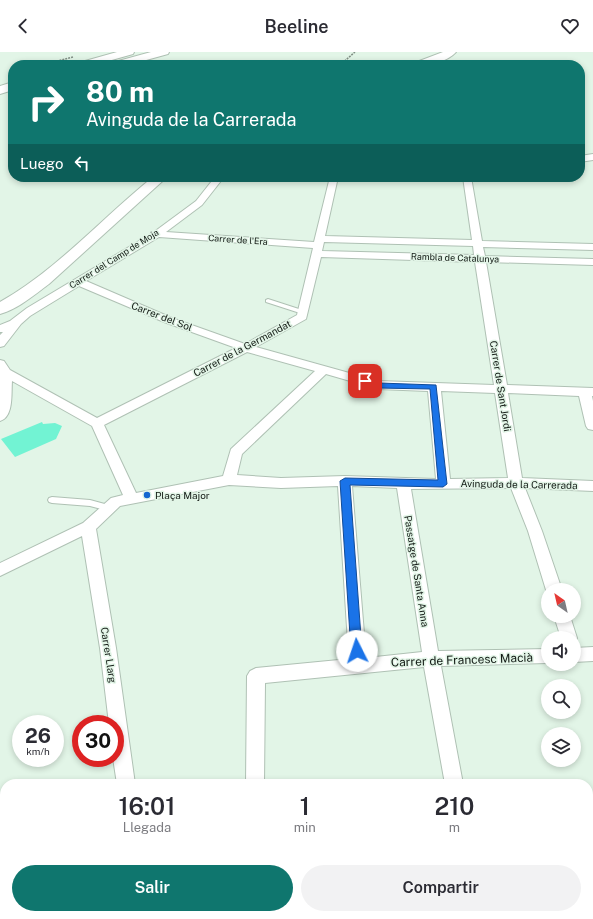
<!DOCTYPE html>
<html lang="es">
<meta charset="utf-8">
<style>
body{margin:0;font-family:"Public Sans",sans-serif;background:#f2f2f3;color:#2b2b33;height:100vh;display:flex;flex-direction:column;font-size:15px;white-space:nowrap}
*{box-sizing:border-box;margin:0}
p{font-size:13px;color:#7c7c81}
.icon{flex:none;width:22px;height:22px;fill:none;stroke:currentColor;stroke-width:2;stroke-linecap:round;stroke-linejoin:round}
.map{position:relative;flex:1;overflow:hidden}
.details{position:absolute;left:0px;top:727px;width:593px;height:140px;display:flex;flex-direction:column;background:#fff;border-radius:16px 16px 0 0;box-shadow:0 2px 6px #0003}
.details>*{flex:none}
.guide{position:absolute;left:8px;top:8px;width:577px;height:122px;border-radius:16px;box-shadow:0 2px 6px #0003;background:#0f766e;color:#fff;overflow:hidden}
.needle{width:26px;rotate:326deg}
.buttons{position:absolute;left:541px;top:531px;display:grid;gap:8px}
.buttons a{display:grid;place-items:center;width:40px;height:40px;border-radius:50%;background:#fff;box-shadow:0 2px 6px #0003;font-size:20px}
.speed{position:absolute;left:12px;top:663px;display:flex;gap:8px;font-size:20px;font-weight:700;text-align:center}
.speed>*{display:grid;place-content:center;width:52px;height:52px;border-radius:50%;background:#fff;box-shadow:0 2px 6px #0003;line-height:1}
.speed small{font-size:10px;font-weight:400}
.speed .limit{border:6px solid #d22;background:#fff;color:#111}
.pin{position:absolute;display:grid;place-items:center;width:34px;height:34px;color:#fff;margin:-17px;border-radius:8px;box-shadow:0 2px 6px #0006}
.me{position:absolute;width:44px;margin:-22px;rotate:356deg;stroke-linejoin:round;filter:drop-shadow(0 0 3px #0008)}
.turn{display:flex;align-items:center;gap:14px;height:84px;padding:0 12px;font-size:18px}
.turn .icon{width:52px;height:52px;stroke-width:2.5}
.turn b{display:block;font-size:28px;line-height:34px}
.then{display:flex;align-items:center;height:38px;padding:0 12px;background:#0003;gap:8px;font-size:15px}
.eta{display:flex;justify-content:space-evenly;align-items:center;height:68px;text-align:center}
.eta b{font-size:24px;font-weight:600;line-height:28px}
.action{display:flex;gap:8px;margin-top:auto;padding:8px 12px}
.action a{flex:1;height:46px;border-radius:24px;background:#0f766e;color:#fff;font-size:16px;font-weight:600;line-height:46px;text-align:center}
.action a+a{background:#f2f2f3;color:#2b2b33}
header{display:flex;justify-content:space-between;align-items:center;height:52px;padding:0 12px;background:#fff;font-size:18px;font-weight:600}
.map>svg:first-child{display:block}
.building{fill:#72f3d3}
.lines{fill:none;stroke-linecap:round;stroke-linejoin:round}
.lane-casing{stroke:#afc1b4;stroke-width:2}
.street-casing{stroke:#afc1b4;stroke-width:2}
.secondary-casing{stroke:#afc1b4;stroke-width:2}
.highway-casing{stroke:#afc1b4;stroke-width:2}
.path{stroke:#829086;stroke-width:1.5;stroke-dasharray:2 1;stroke-linecap:butt}
.lane{fill:#fff;fill-rule:evenodd}
.street{fill:#fff;fill-rule:evenodd}
.secondary{fill:#fff;fill-rule:evenodd}
.highway{fill:#fff;fill-rule:evenodd}
.route{fill:#1a73e8;stroke:#114b97}
.poi-dot{fill:#1666d0;stroke:#e2f5e7;stroke-width:1.5}
.labels{text-anchor:middle;stroke-width:3;stroke-linejoin:round;paint-order:stroke}
.far-street-label{font-size:9px;fill:#131a15;stroke:#e2f5e7}
.street-label{font-size:10px;fill:#131a15;stroke:#e2f5e7}
.poi-label{font-size:10px;fill:#131a15;stroke:#e2f5e7;text-anchor:start}
.near-street-label{font-size:12px;fill:#131a15;stroke:#e2f5e7}
</style>
<header><svg class="icon" aria-label="back" viewBox="0 0 24 24"><path d="M15 5l-7 7 7 7"/></svg>Beeline<svg class="icon" aria-label="heart" viewBox="0 0 24 24"><path d="M12 20l-8-8c-3-5 5-10 8-4 3-6 11-1 8 4z"/></svg></header>
<div class="map">
<svg width="593" height="867" viewBox="0 0 593 867">
<rect width="100%" height="100%" fill="#e2f5e7"/>
<path class="building" d="M42,370L43,372L55,371L62,374L56,387L15,405L1,387Z"/>
<g class="lines">
<defs>
<path id="lane" d="M268,247L305,259L306,260L303,262L266,250V248Z
M52,445L90,448L112,454L113,456L112,458L109,459L90,454L52,451L49,450L48,448L49,446Z"/>
<path id="street" d="M593,102V108L580,110V104Z
M215,125H224L202,153L166,180L314,190L330,125H338L325,184L472,188L463,125H471L482,189L593,192V198L483,195L485,204L593,207V213L486,210L507,333L593,336V344H592L593,349V378L588,377L586,374L579,344L508,341L522,426L593,429V439L525,436L542,479L562,538H548V542L546,538L528,479L511,436L411,437L438,599L548,597V611L441,614L463,732H445L424,615L265,631L264,732H246L247,624L250,619L256,616L349,607L338,434L281,436L229,433L120,454L96,477L116,596L135,732H117L113,706H115V672H109L100,596L82,484L0,524V511L83,471L111,446L123,443L92,374L12,329C11,341 14,365 0,369V308L4,309L10,318L97,366L236,296L164,270L79,234L30,264L21,272L4,294L0,295V283L3,280H0V273L10,269L27,256L154,180L196,149ZM159,185L313,196L297,263L245,292L172,266L86,229ZM324,190L473,194L474,203L322,199ZM321,205L475,210L494,333L378,329L256,295L306,267ZM247,300L315,319L231,397L223,424L136,441L104,373ZM326,322L378,337L428,339L436,427L345,424L281,426L237,423L242,402ZM441,339L495,341L508,426L450,427ZM352,434L397,436L422,600L366,606Z
M379,125H415C411,129 383,129 379,125Z
M554,564H570L577,586L575,591L574,586H561Z
M593,595V609L574,610V596Z
M593,751V771L588,772V752Z
M109,862H131L130,867H108Z
M242,862H264V867H242Z
M464,862H486V867H464Z"/>
<path id="secondary" d="M443,0H456C446,11 427,13 413,13L414,11Z
M153,125H167L49,232C34,243 18,257 0,262V250C58,217 102,166 153,125Z"/>
<path id="highway" d="M117,0H134L133,2L94,13H76L78,11Z
M151,0H169L168,2L128,13H109L111,11Z
M13,30V38L0,42V34Z"/>
</defs>
<use href="#lane" class="lane-casing"/>
<use href="#street" class="street-casing"/>
<use href="#secondary" class="secondary-casing"/>
<use href="#highway" class="highway-casing"/>
<path class="path" d="M42,13L73,5
M340,13L355,0"/>
<use href="#lane" class="lane"/>
<use href="#street" class="street"/>
<use href="#secondary" class="secondary"/>
<use href="#highway" class="highway"/>
</g>
<path class="route" d="M365,327L379,331L436,333L447,432L443,435L350,433L362,599L360,602L357,603L353,602L351,599L340,429L345,426L438,428L430,337L378,336L362,331L361,329Z"/>
<circle class="poi-dot" cx="147" cy="443" r="4"/>
<g class="labels">
<g class="far-street-label">
<text transform="translate(238 188) rotate(4)" y="3">Carrer de l'Era</text>
<text transform="translate(455 206) rotate(2)" y="3">Rambla de Catalunya</text>
<text transform="translate(114 207) rotate(-32)" y="3">Carrer del Camp de Moja</text>
</g>
<g class="street-label">
<text transform="translate(162 264) rotate(21)" y="4">Carrer del Sol</text>
<text transform="translate(242 296) rotate(-28)" y="4">Carrer de la Germandat</text>
<text transform="translate(501 334) rotate(81)" y="4">Carrer de Sant Jordi</text>
<text transform="translate(519 432) rotate(1)" y="4">Avinguda de la Carrerada</text>
<text transform="translate(417 519) rotate(81)" y="4">Passatge de Santa Anna</text>
<text transform="translate(109 603) rotate(81)" y="4">Carrer Llarg</text>
</g>
<g class="poi-label">
<text x="155" y="447">Plaça Major</text>
</g>
<g class="near-street-label">
<text transform="translate(462 608) rotate(-2)" y="4">Carrer de Francesc Macià</text>
</g>
</g>
</svg>
<div class="buttons">
<a><svg class="needle" viewBox="-14 -14 28 28"><path d="M0-13l5 13h-10z" fill="#e53935"/><path d="M0 13l5-13h-10z" fill="#7c7c81"/></svg></a>
<a><svg class="icon" aria-label="sound" viewBox="0 0 24 24"><path d="M4 9h4l5-4v14l-5-4H4zM17 9q2 3 0 6"/></svg></a>
<a><svg class="icon" aria-label="search" viewBox="0 0 24 24"><circle cx="10" cy="10" r="6"/><path d="M15 15l6 6"/></svg></a>
<a><svg class="icon" aria-label="layers" viewBox="0 0 24 24"><path d="M12 4l9 5-9 5-9-5zM3 14l9 5 9-5"/></svg></a>
</div>
<div class="speed"><div>26<small>km/h</small></div><div class="limit">30</div></div>
<div class="pin" style="left:365px;top:329px;background:#d93025"><svg class="icon" aria-label="arrive" viewBox="0 0 24 24"><path d="M6 21V4h12l-3 4 3 4H6"/></svg></div>
<svg class="me" style="left:357px;top:599px" viewBox="-20 -20 40 40"><circle r="19" fill="#fff"/><path d="M0-13L10 11 0 6-10 11z" fill="#1a73e8"/></svg>
<div class="guide">
<div class="turn"><svg class="icon" aria-label="right" viewBox="0 0 24 24"><path d="M7 20v-9h11M14 6l5 5-5 5"/></svg><div><b>80 m</b>Avinguda de la Carrerada</div></div>
<div class="then">Luego<svg class="icon" aria-label="left" viewBox="0 0 24 24"><path d="M17 20v-9H6M10 6l-5 5 5 5"/></svg></div>
</div>
<section class="details">
<div class="eta">
<div><b>16:01</b><p>Llegada</p></div>
<div><b>1</b><p>min</p></div>
<div><b>210</b><p>m</p></div>
</div>
<div class="action"><a>Salir</a><a>Compartir</a></div>
</section>
</div>
